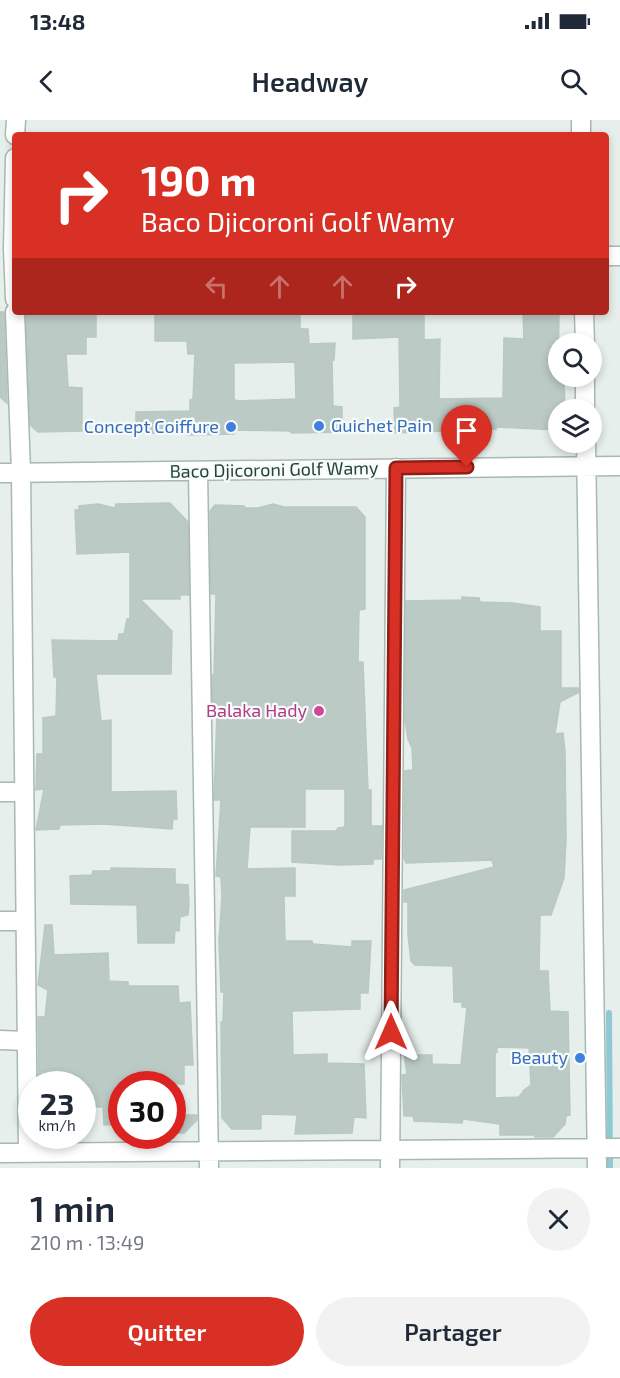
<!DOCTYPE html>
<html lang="fr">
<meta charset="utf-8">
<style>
body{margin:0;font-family:"Exo 2",sans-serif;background:#f2f2f3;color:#1f2937;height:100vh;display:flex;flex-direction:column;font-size:22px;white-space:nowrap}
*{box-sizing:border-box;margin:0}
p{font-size:20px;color:#747a83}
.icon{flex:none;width:33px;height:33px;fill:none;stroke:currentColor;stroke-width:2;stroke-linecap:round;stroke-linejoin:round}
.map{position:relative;height:1048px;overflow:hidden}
.details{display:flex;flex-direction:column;background:#fff;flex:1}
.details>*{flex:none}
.top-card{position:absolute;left:12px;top:12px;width:597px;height:183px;border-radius:6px;box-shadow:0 3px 9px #0003;background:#d93025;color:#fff;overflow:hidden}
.buttons{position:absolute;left:548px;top:213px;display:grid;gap:12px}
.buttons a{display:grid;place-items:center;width:54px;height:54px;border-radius:50%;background:#fff;box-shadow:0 3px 9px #0003;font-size:30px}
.speed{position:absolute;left:18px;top:951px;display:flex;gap:12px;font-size:30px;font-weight:700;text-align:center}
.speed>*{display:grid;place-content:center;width:78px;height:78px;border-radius:50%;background:#fff;box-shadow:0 3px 9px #0003;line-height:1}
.speed small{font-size:15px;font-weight:400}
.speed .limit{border:9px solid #d22;background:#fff;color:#111}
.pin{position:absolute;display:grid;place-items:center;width:51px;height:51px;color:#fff;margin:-62px -26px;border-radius:50% 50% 50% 0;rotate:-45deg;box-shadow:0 0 6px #0007}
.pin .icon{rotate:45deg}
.me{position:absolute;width:66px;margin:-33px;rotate:0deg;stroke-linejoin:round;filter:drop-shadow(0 0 4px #0008)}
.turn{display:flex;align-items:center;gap:21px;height:126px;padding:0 30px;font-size:27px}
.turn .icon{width:78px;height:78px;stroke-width:2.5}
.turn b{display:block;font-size:42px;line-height:51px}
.lanes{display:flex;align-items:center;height:57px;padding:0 30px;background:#0003;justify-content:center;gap:30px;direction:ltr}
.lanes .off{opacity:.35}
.round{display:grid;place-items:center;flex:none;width:63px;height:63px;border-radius:32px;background:#f2f2f3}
.overview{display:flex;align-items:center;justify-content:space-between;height:102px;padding:0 30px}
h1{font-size:36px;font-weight:600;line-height:45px}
.action{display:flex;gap:12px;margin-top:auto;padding:12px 30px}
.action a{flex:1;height:69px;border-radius:36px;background:#d93025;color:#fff;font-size:24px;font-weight:600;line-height:69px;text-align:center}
.action a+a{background:#f2f2f3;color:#1f2937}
.status{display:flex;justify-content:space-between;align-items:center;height:42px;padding:0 30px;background:#fff;direction:ltr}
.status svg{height:16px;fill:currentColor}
header{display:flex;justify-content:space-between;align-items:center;height:78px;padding:0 30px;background:#fff;font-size:27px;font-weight:600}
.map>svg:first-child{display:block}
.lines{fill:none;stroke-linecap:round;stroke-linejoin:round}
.stream{stroke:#8ec9d4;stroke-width:6}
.building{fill:#bbcac4;stroke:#b8c9c2;stroke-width:1.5;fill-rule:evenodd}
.minor-casing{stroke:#a8b8b2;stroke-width:21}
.minor{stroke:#fff;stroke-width:18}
.route-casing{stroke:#8d1f18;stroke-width:15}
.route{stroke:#d93025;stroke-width:10}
.shop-dot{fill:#3f7fe0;stroke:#f7fbf9;stroke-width:2}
.hotel-dot{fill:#d1479c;stroke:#f7fbf9;stroke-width:2}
.labels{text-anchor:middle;stroke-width:4.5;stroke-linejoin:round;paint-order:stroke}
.shop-label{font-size:18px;fill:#366cbe;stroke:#f7fbf9;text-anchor:end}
.street-label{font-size:18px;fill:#24423a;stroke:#f7fbf9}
.hotel-label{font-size:18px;fill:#b23c85;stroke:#f7fbf9;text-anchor:end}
</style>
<div class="status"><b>13:48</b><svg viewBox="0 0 49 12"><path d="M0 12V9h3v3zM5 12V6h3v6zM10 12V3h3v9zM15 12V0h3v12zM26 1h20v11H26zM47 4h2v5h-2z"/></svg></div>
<header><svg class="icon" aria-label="back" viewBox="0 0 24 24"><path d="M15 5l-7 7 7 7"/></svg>Headway<svg class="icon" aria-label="search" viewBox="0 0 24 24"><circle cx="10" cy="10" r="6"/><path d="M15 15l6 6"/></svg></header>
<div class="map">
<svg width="620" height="1048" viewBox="0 0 620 1048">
<rect width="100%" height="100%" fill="#e6efeb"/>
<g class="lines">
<path class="stream" d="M609,893L610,1048"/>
</g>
<path class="building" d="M0,192H4L7,283L0,277Z
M26,192H96V217H86V234H66L68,267L82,268V311L38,312L30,305Z
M155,192H300V209H308L309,224L335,223L334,240H332L333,286L342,287V312L291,313V311L234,310V314L187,315V313H136V292L190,291V280L193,279L195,234H188L187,221H155ZM295,242L296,279L237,281L234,279V243Z
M353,192H424V220L440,219L439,279L503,278L504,218L524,219L523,192H559L558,256H564L565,290H558V310L496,307V309L395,313L394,288L400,287L399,217L353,219Z
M170,383L188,402L189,475H180V479H140L172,511L171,554H96L101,601L111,600V672L176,671L177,699H173L172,709L104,704L60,705L59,709L36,710L44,669L36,670L37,634H43V598L56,596L57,557H54L52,520L118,521L119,514H124L127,499H130V432L77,434L75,390H79V386L98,384L115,388L116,384Z
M273,384L284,387H356L365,397V489L359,490L358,542H363L368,670H371V706H382L381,739H373V744L340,745L292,742V711H336L338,708L345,707V669H305V707H250L247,749L295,748V776H284L285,821H312L313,824L352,827V821H371L368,873H360V889L292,891L293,935L327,934V943L364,944L366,998L354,997L352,1013L295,1014L297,995L261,994V1009H232L222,998L221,902H223L224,872H221L219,821L222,776L221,757L216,756L221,680H214L217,594L213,593L212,555H214L216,474H211L210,391L215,385L244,386L245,388H258Z
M462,477L479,478L480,482L512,483L540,487V511H561V568H578L579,572L560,582L555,614L563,613L565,631L566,720L564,758L551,795H540L539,851H548L550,891L568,892L570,995L566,996L565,1004L553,1017H535L534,1015H500V1004L463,999L462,1003L414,1001L413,996H404L402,955L407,954L404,935H432V944L461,945L467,887H462V882H454L453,846L415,845L411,841L408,815V782H404V770L494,747L492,740L406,743L404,738L405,651L413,650L412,628L408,619L405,601L406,481L462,480ZM497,927L529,928L531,965L524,970L519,977L495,978V931L497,932Z
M111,748L175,749V764L188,765L189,784L188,795L180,797L179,811L175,810L174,823H138L137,785L71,784L70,756L92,755L93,751H111Z
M45,805H52L54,835L108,833L109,861L128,862V866H178L179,883L190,882L193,945H184V964H122V1004L104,1005L103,987H84V964H39L38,897H45L48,870L38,865Z
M172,995H197V1000L184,1013H172Z"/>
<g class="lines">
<defs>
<path id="minor" d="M581,0V15
M15,15L16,0
M15,38L13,129L15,179
M606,136H620
M15,192L21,352L28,1033
M584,192L585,224
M585,256V290
M586,322L597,1048
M198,351L209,1048
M0,353L620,346
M0,672H24
M0,801H25
M0,920L26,921
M0,1033L620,1028
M390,1048L396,348"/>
</defs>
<use href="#minor" class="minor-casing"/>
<use href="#minor" class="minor"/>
</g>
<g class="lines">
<defs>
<path id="route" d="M391,912L396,348L467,347"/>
</defs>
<use href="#route" class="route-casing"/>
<use href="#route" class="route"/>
</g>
<g class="shop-dot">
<circle cx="319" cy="306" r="6"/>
<circle cx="231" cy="307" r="6"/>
<circle cx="580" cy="938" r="6"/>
</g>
<circle class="hotel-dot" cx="319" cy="591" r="6"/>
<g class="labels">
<g class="shop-label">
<text x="331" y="312" text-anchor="start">Guichet Pain</text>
<text x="219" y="313">Concept Coiffure</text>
<text x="568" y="944">Beauty</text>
</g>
<g class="street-label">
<text transform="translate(274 350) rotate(-1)" y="6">Baco Djicoroni Golf Wamy</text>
</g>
<g class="hotel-label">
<text x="307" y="597">Balaka Hady</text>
</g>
</g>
</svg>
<div class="buttons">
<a><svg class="icon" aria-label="search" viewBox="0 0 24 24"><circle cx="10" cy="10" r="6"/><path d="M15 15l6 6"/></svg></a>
<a><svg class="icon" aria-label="layers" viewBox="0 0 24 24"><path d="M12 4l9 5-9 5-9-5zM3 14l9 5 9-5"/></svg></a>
</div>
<div class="speed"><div>23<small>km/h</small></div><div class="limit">30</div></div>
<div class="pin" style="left:467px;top:347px;background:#d93025"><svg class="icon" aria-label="arrive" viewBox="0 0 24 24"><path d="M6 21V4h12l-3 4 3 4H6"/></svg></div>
<svg class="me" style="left:391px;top:912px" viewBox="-20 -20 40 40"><path d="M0-17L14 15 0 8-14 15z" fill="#d93025" stroke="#fff" stroke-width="4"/></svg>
<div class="top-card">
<div class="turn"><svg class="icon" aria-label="right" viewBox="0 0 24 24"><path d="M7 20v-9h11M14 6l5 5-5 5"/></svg><div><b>190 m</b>Baco Djicoroni Golf Wamy</div></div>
<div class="lanes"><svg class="icon off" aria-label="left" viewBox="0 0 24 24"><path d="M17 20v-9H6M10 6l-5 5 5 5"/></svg><svg class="icon off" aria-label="ahead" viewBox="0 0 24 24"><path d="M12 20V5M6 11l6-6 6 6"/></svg><svg class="icon off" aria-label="ahead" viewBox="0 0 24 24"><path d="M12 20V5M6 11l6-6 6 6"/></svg><svg class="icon" aria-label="right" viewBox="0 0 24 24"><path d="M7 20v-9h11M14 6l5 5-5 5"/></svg></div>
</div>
</div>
<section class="details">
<div class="overview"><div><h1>1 min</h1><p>210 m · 13:49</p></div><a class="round"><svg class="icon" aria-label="close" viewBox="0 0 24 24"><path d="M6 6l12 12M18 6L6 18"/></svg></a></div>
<div class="action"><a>Quitter</a><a>Partager</a></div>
</section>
